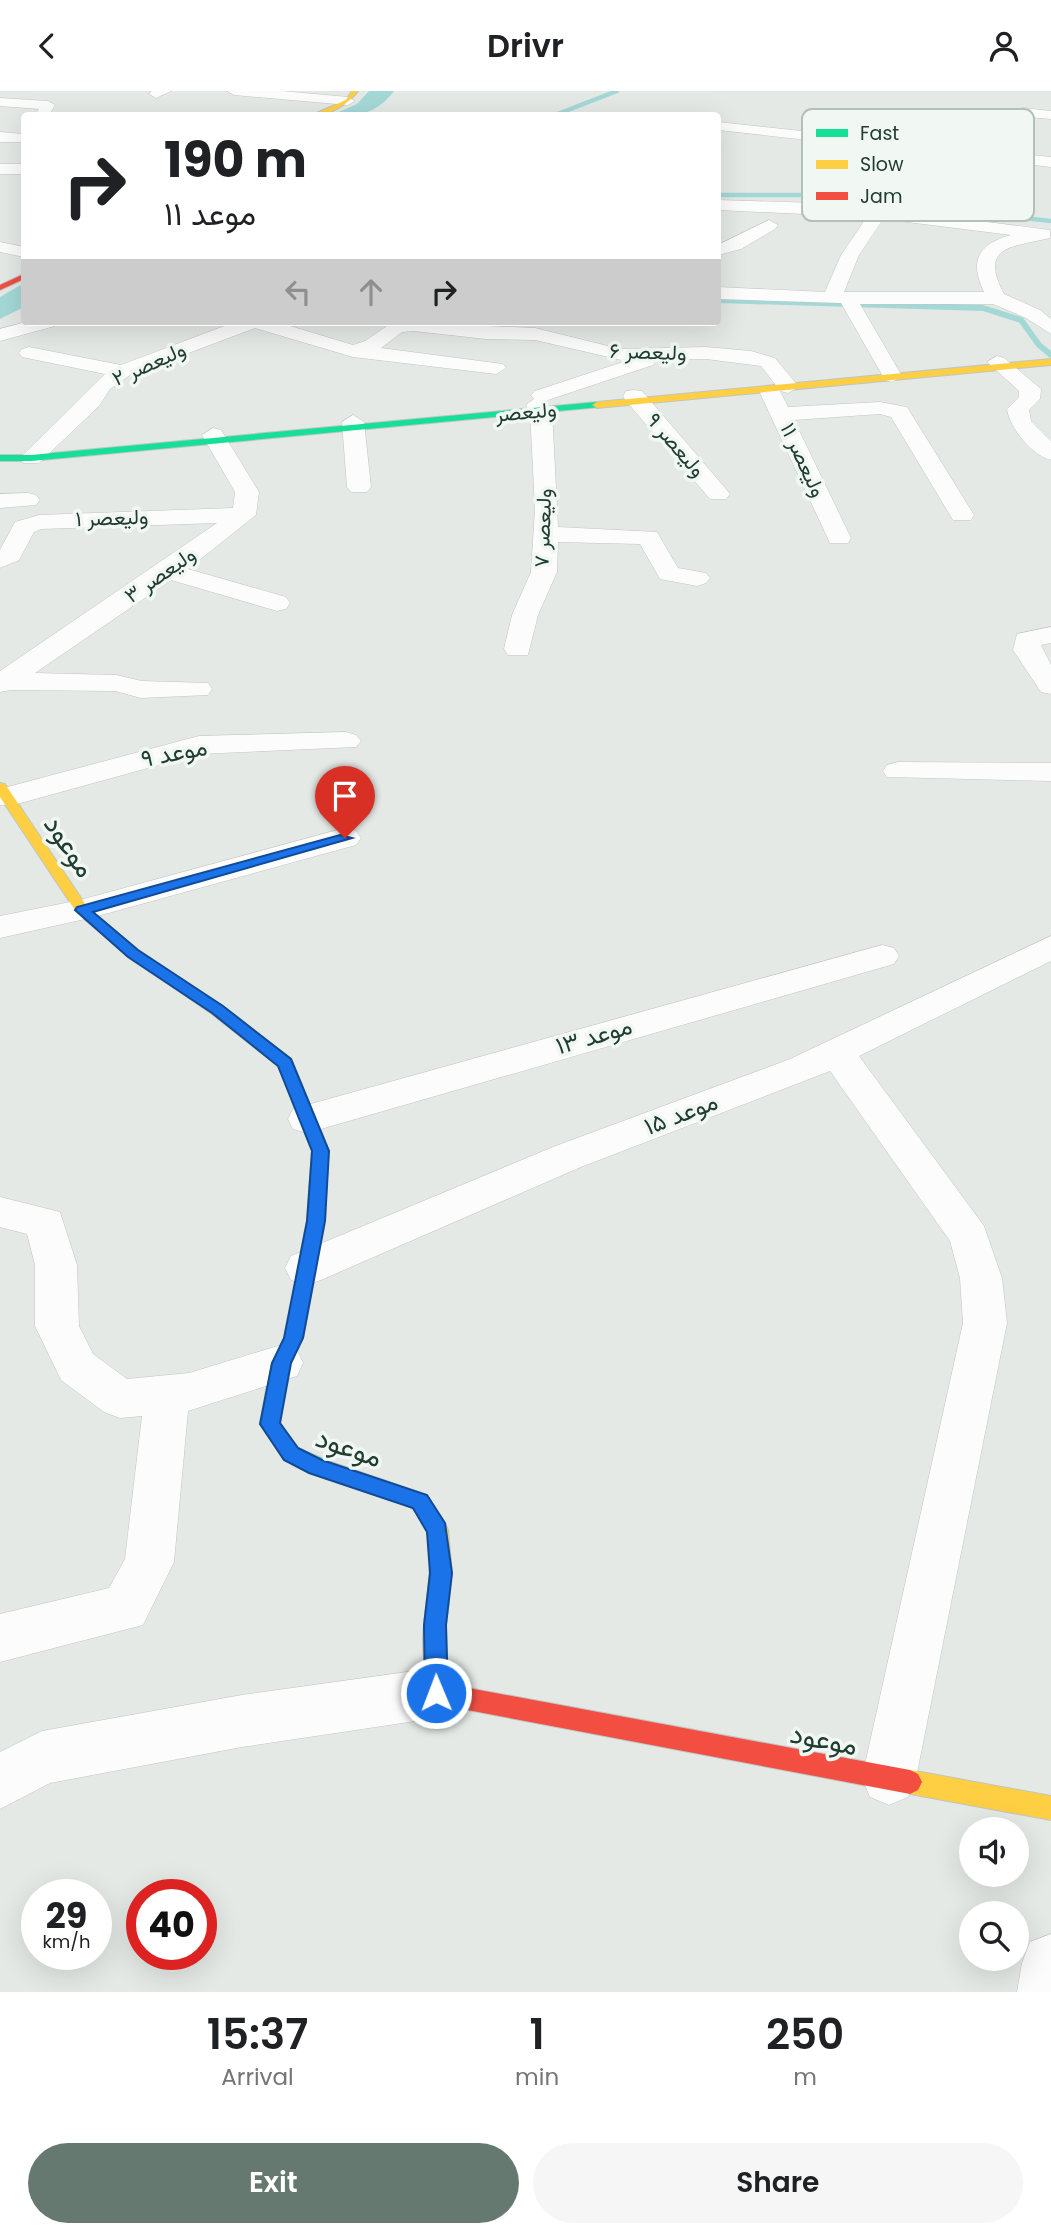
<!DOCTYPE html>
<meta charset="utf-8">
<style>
body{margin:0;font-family:Poppins,Vazirmatn,sans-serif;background:#f6f6f6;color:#202124;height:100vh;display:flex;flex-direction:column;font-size:26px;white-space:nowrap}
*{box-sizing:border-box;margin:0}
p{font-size:23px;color:#757577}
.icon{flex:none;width:38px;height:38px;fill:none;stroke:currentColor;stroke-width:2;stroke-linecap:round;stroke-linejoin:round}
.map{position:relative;height:1901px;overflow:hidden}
.sheet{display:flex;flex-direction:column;background:#fff;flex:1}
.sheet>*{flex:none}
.hud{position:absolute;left:21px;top:21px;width:700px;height:214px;border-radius:7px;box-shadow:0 7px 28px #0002;background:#fff;color:#202124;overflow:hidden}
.fabs{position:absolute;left:959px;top:1726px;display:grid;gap:14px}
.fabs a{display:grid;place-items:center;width:70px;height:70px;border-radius:50%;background:#fff;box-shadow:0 7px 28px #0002;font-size:35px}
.speed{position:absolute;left:21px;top:1788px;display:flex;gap:14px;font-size:35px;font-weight:700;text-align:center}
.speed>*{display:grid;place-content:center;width:91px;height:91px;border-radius:50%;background:#fff;box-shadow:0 7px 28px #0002;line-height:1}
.speed small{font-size:18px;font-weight:400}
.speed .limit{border:10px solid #d22;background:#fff;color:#111}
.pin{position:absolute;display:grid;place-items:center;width:60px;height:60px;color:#fff;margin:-72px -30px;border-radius:50% 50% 50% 0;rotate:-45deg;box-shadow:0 0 7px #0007}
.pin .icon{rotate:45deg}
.me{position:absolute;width:77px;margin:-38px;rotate:359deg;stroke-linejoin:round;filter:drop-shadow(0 0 5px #0008)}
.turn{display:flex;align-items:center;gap:24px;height:147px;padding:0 28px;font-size:32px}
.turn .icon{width:91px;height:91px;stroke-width:2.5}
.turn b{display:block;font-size:49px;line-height:60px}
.lanes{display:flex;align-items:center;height:66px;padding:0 28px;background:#0003;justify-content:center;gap:35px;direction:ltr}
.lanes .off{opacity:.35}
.eta{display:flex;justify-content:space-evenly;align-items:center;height:119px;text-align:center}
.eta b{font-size:42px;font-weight:600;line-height:49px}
.primary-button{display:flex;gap:14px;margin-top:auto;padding:14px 28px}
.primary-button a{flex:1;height:80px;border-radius:42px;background:#657970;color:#fff;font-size:28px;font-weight:600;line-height:80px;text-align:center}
.primary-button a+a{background:#f6f6f6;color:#202124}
header{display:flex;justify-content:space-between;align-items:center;height:91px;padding:0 28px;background:#fff;font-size:32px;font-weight:600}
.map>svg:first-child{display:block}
.water{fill:#a4d8d6}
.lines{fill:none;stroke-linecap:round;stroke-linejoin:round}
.stream-far1{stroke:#a4d8d6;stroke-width:4.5}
.stream{stroke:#a4d8d6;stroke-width:6}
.street-casing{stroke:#c1c6c3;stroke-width:1}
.fast-casing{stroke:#bfc6c3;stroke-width:2}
.slow-casing{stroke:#bfc6c3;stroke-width:2}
.jam-casing{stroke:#bfc6c3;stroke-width:2}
.street{fill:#fbfcfb;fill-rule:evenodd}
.fast{fill:#16e098;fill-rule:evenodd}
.slow{fill:#ffcf43;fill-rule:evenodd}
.jam{fill:#f24e42;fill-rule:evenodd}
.route{fill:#1a73e8;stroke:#114b97;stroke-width:2}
.labels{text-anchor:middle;stroke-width:7;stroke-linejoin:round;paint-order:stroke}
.far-street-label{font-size:21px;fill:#213c30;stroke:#f1f8f3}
.street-label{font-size:24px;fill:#213c30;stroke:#f1f8f3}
.near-street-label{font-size:28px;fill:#213c30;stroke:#f1f8f3}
.key{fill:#f1f8f3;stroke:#b3c0b8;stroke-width:2}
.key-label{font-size:19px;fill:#213c30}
</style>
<header><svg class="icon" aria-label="back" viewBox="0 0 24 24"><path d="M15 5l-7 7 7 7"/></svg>Drivr<svg class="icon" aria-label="person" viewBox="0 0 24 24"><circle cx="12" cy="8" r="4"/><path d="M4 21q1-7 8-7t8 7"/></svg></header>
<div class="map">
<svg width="1051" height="1901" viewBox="0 0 1051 1901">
<rect width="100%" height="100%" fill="#e4e9e6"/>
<path class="water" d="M369,0H394C377,23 359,25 332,24L357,13Z
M24,192V216L0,228V206Z"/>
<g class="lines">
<path class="stream-far1" d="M555,24L617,0
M718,104H803L1051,130"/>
<path class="stream" d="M718,209L983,217L1021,229L1039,254L1051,264"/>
<defs>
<path id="street" d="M151,0H171L156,7L149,3Z
M227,0H282L348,6L355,10L348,14L234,4Z
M0,7L48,10L55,14L49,24H35L39,18L0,15Z
M1023,17L1051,20V28L1029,26L1022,63L1051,66V76L718,39V31L1006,62L1016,21Z
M0,41L24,43V51H0Z
M0,73H24V83H0Z
M718,109L848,113L1050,139V147C1013,156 978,154 1004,203L1040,219L1051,228V243L1026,227L993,213H860L902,285L892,291L885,289L841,212L718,208V196L825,201L841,164L867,126L718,119ZM883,128L1011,144C978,153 969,170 984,201H844L859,164Z
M769,129L778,134L775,138L741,158L718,164V154Z
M0,151L24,156V166L0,161Z
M26,231H58L55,235L0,250V238Z
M235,231H277L353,254L365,250L393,231L535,237L620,258L706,256L751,260L775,267L799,296L788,302L780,300L788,316L880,311L907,316L974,424L971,429H953L891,326L880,323L794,329L851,447L848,452H830L760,302L764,298L778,297L761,275L706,268L656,269L653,274L545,310L552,319L558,436L657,441L678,477L706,482L710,487L706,492L697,495L660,488L640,453L558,451L557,481L538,524L528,564H508L504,558L512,524L531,481L535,418L530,320L526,314L534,308L531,304L535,300L626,270L535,249L486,248L414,240L402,241L381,257L503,273L506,277L496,283L353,266L255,237L130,284L110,298L99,315L39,372H23L20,367L105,283L22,266L19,262L22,258L29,256L121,274Z
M997,265L1004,267L1041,298L1040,308L1029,319L1031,330L1051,350V369C1031,364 1010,337 1007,318L1019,306V300L987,271Z
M634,299L642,300L726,398L730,403L726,408H710L626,310L623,305L626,300Z
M353,324L364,331L371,396L367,401H351L347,396L342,331Z
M213,337L221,339L259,401L256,424L188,478L286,506L290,512L286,518L277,520L171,489L35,582L116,584L142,590L208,592L212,598L208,604L141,607L115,600L11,599L0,601V580L217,432L41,438L34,441L19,469L0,477V459L15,431L39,424L233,417L235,401L202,344Z
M28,402L36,404L40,409L36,414L0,417V403Z
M1051,536V552L1041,554L1051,574V603L1041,601L1013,559L1017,543Z
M346,641L356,644L361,650L356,656L199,663L17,713L0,714V698L199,645Z
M898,671L1051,672V690L887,686L883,680L887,674Z
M345,737L356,740L361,747L356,754L94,826L0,847V825L80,809Z
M1051,845V870L859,965L984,1135L1002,1187L1007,1232L916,1687L908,1706L889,1714L870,1706L862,1687L963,1232L960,1187L950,1150L830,980L581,1076L321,1189L306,1194L291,1189L285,1177L291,1165L553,1056L790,968Z
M882,854L894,857L899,865L894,873L307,1042L293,1038L288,1028L293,1018L307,1014Z
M0,1106L60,1121L77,1174L79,1235L93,1263L127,1288L189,1282L281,1254L297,1259L303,1272L297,1285L188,1320L174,1471L143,1534L0,1571V1523L109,1497L125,1468L142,1325L120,1327L104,1321L61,1289L35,1235V1174L27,1143L0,1136Z
M436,1577L455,1584L462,1602L455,1620L436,1627L242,1656L50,1692L0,1718V1661L42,1640L242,1604Z
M1051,1843V1901H1017L1022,1872L1030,1851Z"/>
<path id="fast" d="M597,311L602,314L600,316L31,370H0V364H31Z
M294,988L302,994L328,1060L325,1130L303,1247L290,1272L280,1332L298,1357L335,1373L338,1379L335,1385L328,1388L284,1369L260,1333L271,1272L285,1247L307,1130L312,1060L286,994Z"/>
<path id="slow" d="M352,0H358C349,13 329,25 312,24L346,9Z
M1051,268V274L597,317L592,314L597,311Z
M0,692L5,693L87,816L138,859L222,915L291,968L302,994L300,998H288L278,975L212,923L128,865L77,822L0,706Z
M328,1370L427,1404L445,1432L448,1439L452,1482L446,1534L447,1574L444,1582L436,1585L428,1582C409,1538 453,1453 413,1418C405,1410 336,1391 321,1385L318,1379L321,1373Z
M910,1679L1051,1705V1729L910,1703L902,1699L898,1691L902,1683Z"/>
<path id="jam" d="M24,183V188L0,199V194Z
M436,1563L444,1566L447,1574V1593L910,1679L918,1683L922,1691L918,1699L910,1703L436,1613L428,1610C423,1597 423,1579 428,1566Z"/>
</defs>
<use href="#street" class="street-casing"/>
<use href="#fast" class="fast-casing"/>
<use href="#slow" class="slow-casing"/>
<use href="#jam" class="jam-casing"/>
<use href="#street" class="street"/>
<use href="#fast" class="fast"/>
<use href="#slow" class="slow"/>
<use href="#jam" class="jam"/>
</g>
<path class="route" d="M340,744L352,747L93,821L138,859L223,915L291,968L329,1060L325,1130L303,1247L291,1272L280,1332L298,1357L322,1369L427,1404L445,1432L452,1482L446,1534L448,1602L444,1610L436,1613L428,1610L425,1602L424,1534L430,1482L427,1441L413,1417L309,1382L284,1369L260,1333L272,1272L284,1247L307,1130L312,1060L278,975L212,922L128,866L75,819L77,816Z"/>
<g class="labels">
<g class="far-street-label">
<text transform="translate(648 261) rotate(2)" y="7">ولیعصر ۶</text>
<text transform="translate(149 273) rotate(-24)" y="7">ولیعصر ۲</text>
<text transform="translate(526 321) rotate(-5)" y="7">ولیعصر</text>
<text transform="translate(676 354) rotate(49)" y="7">ولیعصر ۹</text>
<text transform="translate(803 369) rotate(65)" y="7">ولیعصر ۱۱</text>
<text transform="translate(112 427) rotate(-2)" y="7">ولیعصر ۱</text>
<text transform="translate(543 437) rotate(-88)" y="7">ولیعصر ۷</text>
<text transform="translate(160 484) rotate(-35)" y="7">ولیعصر ۳</text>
</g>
<g class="street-label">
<text transform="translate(174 662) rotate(-11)" y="8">موعد ۹</text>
<text transform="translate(594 945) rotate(-16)" y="8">موعد ۱۳</text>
<text transform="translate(681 1023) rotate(-21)" y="8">موعد ۱۵</text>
</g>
<g class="near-street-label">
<text transform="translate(70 755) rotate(56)" y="10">موعود</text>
<text transform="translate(349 1356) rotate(19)" y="10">موعود</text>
<text transform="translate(824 1648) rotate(11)" y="10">موعود</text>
</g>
</g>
<rect x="802" y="18" width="232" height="112" rx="10" class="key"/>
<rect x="816" y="38" width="32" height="8" fill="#16e098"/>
<rect x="816" y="69" width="32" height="9" fill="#ffcf43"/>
<rect x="816" y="101" width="32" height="8" fill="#f24e42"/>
<g class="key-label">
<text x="860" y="49">Fast</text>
<text x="860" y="80">Slow</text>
<text x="860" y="112">Jam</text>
</g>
</svg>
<div class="fabs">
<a><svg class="icon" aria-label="sound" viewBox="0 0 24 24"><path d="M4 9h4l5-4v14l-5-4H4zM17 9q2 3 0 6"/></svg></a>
<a><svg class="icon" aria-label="search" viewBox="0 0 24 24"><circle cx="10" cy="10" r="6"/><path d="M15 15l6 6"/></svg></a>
</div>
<div class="speed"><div>29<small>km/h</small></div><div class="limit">40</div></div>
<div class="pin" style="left:345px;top:747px;background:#d93025"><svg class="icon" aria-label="arrive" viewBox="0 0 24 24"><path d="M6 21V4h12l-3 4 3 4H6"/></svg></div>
<svg class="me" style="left:436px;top:1602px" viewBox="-20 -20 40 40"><circle r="17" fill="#1a73e8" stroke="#fff" stroke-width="3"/><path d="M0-11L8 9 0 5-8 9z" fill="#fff"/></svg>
<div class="hud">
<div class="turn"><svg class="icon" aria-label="right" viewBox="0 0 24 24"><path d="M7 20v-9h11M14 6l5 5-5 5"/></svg><div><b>190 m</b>موعد ۱۱</div></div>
<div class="lanes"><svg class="icon off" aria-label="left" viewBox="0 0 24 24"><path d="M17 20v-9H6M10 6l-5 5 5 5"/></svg><svg class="icon off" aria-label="ahead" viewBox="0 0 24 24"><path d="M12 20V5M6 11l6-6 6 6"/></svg><svg class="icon" aria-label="right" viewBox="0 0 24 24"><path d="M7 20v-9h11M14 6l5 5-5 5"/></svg></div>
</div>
</div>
<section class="sheet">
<div class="eta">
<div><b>15:37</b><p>Arrival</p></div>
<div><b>1</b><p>min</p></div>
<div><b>250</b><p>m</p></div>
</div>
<div class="primary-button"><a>Exit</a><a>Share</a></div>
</section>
